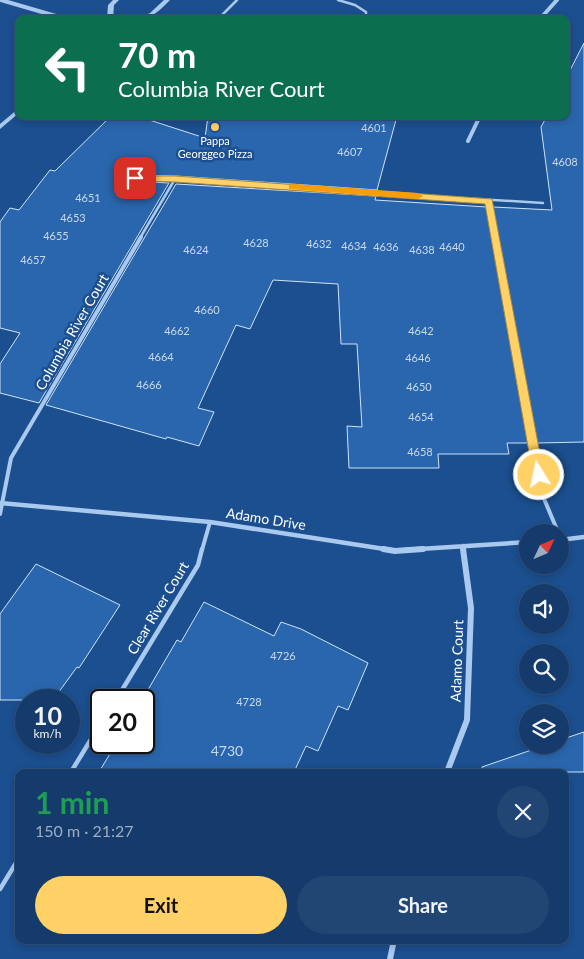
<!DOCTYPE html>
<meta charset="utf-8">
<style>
body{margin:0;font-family:Lato,sans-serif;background:#214673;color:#f1f3f6;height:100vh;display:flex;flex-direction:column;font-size:19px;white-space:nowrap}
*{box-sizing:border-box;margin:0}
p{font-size:16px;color:#9dadc1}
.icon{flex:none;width:28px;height:28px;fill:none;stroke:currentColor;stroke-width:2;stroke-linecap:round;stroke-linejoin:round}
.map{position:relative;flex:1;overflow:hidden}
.sheet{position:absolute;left:15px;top:769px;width:554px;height:175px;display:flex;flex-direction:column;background:#143b6b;border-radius:10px;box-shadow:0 2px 8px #0003,0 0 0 1px #33557e}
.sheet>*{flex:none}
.hud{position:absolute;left:15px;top:15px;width:555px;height:105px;border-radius:10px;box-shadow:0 2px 8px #0003,0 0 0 1px #33557e;background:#0b6e4f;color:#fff;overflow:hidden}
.needle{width:32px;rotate:46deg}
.fabs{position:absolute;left:519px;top:524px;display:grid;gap:10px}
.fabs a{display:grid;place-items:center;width:50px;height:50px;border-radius:50%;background:#143b6b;box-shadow:0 2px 8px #0003,0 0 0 1px #33557e;font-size:25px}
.speed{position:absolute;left:15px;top:689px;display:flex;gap:10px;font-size:25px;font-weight:700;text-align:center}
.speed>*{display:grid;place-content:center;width:65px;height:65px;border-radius:50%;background:#143b6b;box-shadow:0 2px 8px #0003,0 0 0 1px #33557e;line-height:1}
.speed small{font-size:12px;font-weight:400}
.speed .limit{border:2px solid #111;border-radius:8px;background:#fff;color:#111}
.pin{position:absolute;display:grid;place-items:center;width:42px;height:42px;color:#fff;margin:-21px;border-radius:10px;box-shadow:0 2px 8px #0006}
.me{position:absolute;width:55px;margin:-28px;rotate:350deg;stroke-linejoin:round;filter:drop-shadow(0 0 4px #0008)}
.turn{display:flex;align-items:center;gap:18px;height:105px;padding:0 20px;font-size:22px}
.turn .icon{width:65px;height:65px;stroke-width:2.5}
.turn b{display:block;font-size:35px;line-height:42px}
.round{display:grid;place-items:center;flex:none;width:52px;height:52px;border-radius:26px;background:#214673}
.headline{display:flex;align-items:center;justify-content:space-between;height:85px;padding:0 20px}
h1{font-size:30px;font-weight:700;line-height:38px;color:#1e9e55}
.cta{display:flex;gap:10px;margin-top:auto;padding:10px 20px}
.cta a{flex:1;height:58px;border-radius:30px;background:#ffd166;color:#111;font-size:20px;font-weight:700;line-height:58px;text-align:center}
.cta a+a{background:#214673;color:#f1f3f6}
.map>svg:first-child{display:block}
.building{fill:#2a66ad;stroke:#cfe3fa}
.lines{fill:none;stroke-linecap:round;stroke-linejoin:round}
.service-far2{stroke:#a9c9ee;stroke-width:2.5}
.service-far1{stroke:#a9c9ee;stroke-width:4}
.service{stroke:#a9c9ee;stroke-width:4.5}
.minor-far2{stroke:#a9c9ee;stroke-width:4}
.minor-far1{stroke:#a9c9ee;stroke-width:4.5}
.minor{stroke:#a9c9ee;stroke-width:6}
.tertiary{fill:#a9c9ee;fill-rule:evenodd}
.route{fill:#ffd166;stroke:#a68842}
.slow{fill:#f59e0b}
.poi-dot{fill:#ffd166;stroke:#1b4f8f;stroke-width:2}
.labels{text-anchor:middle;stroke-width:5;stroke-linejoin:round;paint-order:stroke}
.number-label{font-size:11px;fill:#cad9ea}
.far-poi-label{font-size:11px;fill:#fff;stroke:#1b4f8f}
.street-label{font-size:14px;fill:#fff;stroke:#1b4f8f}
.near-number-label{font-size:14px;fill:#cad9ea}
</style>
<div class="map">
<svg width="584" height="959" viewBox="0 0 584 959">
<rect width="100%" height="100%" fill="#1b4f8f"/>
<path class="building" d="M584,43V442L537,443L493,207L552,210L541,127L547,116H566V78Z
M111,116H137L205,138L208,116H397L377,190L176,176L133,175L132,178L134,181L169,183L39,403L0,393V364L20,333L0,328V222L10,208L19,210L50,170L55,171Z
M176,184L376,196L375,200L487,207L529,443H507L509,454H438L439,468H349L347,426L362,427L357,344H341L338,284L273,280L250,329L236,325L198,408L214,412L199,446L167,437L166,439L46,405Z
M36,564L120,605L79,668L77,667L53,700H0V614Z
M204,602L274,636L281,622L301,629L368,663L348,710L338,706L318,751L306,746L294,772H99L117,742H144V700H142L177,640L181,642Z
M584,732V772H483L482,767L546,745H560V740Z"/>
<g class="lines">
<path class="service-far2" d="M338,0L355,5L366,12V19
M218,19L237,0
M135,178L543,203
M489,201L496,238
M140,238L175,179"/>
<path class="service-far1" d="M496,237L542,494L558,532
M0,514L11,458L141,237
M202,550L210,522"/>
<path class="service" d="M116,700L198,565L202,549
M71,772L101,723
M0,889L19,858"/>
<path class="minor-far2" d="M1,0L66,19
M540,19L557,0
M468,141L480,116"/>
<path class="minor-far1" d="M0,503L210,522L391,550
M560,540L584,537
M463,546L464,550
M404,550L528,542"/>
<path class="minor" d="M383,549L395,551L423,549
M447,772L467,720L471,608L463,549
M390,959L394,940"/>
<path class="tertiary" d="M113,0H119L114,5L113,19H107L108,5Z
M164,0H170C160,10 152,19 137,19L150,13Z
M19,108V113L0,129V124Z"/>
</g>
<path class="route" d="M132,176H175L492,199L544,475L543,478L539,479L533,475L485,204L175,182L135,181L132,180Z"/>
<path class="slow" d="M292,184L418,193L423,196L418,199L289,189V185Z"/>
<circle class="poi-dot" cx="215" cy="127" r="5"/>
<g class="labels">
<g class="number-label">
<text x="374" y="132">4601</text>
<text x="350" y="156">4607</text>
<text x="565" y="166">4608</text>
<text x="88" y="202">4651</text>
<text x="73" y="222">4653</text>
<text x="56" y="240">4655</text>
<text x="256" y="247">4628</text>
<text x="319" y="248">4632</text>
<text x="354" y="250">4634</text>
<text x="386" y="251">4636</text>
<text x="452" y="251">4640</text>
<text x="196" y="254">4624</text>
<text x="422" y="254">4638</text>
<text x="33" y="264">4657</text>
<text x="207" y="314">4660</text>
<text x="177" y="335">4662</text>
<text x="421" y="335">4642</text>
<text x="161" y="361">4664</text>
<text x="418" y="362">4646</text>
<text x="149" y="389">4666</text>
<text x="419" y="391">4650</text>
<text x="421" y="421">4654</text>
<text x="420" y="456">4658</text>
<text x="283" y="660">4726</text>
<text x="249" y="706">4728</text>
</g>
<g class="far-poi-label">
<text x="215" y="145">Pappa<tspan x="215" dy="13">Georggeo Pizza</tspan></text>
</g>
<g class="street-label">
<text transform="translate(72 332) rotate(-60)" y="5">Columbia River Court</text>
<text transform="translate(266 519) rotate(9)" y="5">Adamo Drive</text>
<text transform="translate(158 608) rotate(-59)" y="5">Clear River Court</text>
<text transform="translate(457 661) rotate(-88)" y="5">Adamo Court</text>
</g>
<g class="near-number-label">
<text x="227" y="756">4730</text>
</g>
</g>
</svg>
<div class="fabs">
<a><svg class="needle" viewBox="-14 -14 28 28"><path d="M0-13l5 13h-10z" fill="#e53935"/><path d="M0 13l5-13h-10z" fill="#9dadc1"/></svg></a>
<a><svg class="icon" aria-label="sound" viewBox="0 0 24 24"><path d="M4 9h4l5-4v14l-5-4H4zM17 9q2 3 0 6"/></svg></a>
<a><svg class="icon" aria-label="search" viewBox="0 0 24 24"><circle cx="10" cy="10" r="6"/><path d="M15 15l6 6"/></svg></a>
<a><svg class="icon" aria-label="layers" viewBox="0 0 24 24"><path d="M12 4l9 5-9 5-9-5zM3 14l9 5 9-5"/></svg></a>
</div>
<div class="speed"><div>10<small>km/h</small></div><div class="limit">20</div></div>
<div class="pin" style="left:135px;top:178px;background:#d93025"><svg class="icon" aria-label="arrive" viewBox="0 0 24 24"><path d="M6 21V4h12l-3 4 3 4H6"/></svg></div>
<svg class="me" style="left:539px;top:475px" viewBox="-20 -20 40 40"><circle r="17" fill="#ffd166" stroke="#fff" stroke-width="3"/><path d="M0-11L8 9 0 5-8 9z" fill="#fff"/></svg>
<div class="hud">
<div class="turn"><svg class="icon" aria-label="left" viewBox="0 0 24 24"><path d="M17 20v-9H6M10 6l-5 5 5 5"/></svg><div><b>70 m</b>Columbia River Court</div></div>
</div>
<section class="sheet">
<div class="headline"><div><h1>1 min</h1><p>150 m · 21:27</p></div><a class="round"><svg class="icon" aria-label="close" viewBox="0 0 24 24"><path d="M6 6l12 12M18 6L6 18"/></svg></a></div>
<div class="cta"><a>Exit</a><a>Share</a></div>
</section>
</div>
